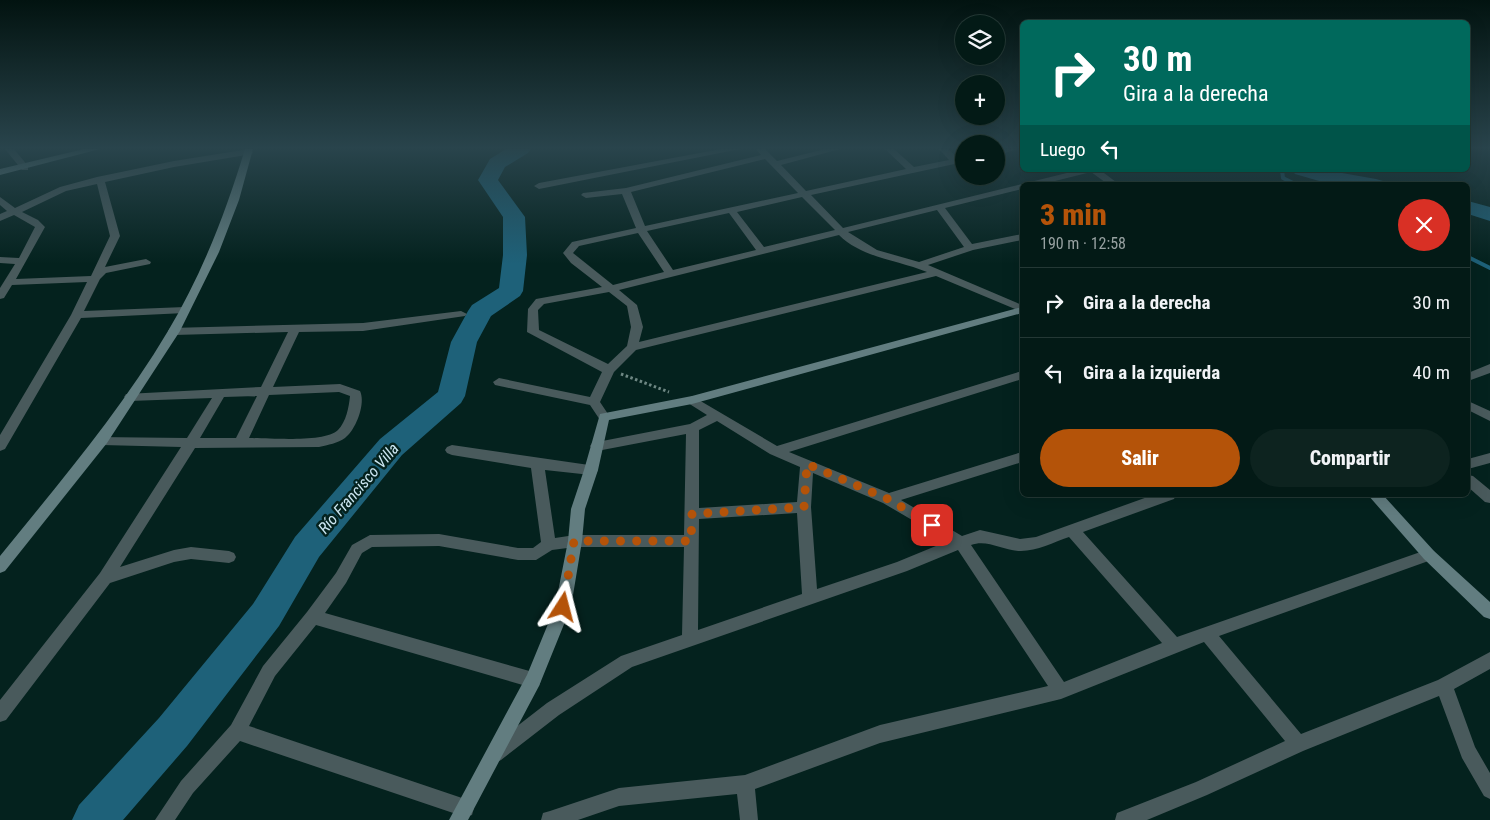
<!DOCTYPE html>
<html lang="es">
<meta charset="utf-8">
<style>
body{margin:0;font-family:"Roboto Condensed",sans-serif;background:#0d231f;color:#f1f3f6;height:100vh;display:flex;flex-direction:column;font-size:19px;white-space:nowrap}
*{box-sizing:border-box;margin:0}
p{font-size:16px;color:#97a1a1}
.icon{flex:none;width:28px;height:28px;fill:none;stroke:currentColor;stroke-width:2;stroke-linecap:round;stroke-linejoin:round}
.map{position:relative;flex:1;overflow:hidden}
.side{position:absolute;left:1020px;top:182px;width:450px;height:315px;display:flex;flex-direction:column;background:#031a16;border-radius:8px;box-shadow:0 5px 20px #0002,0 0 0 1px #243835}
.side>*{flex:none}
.top-card{position:absolute;left:1020px;top:20px;width:450px;height:152px;border-radius:8px;box-shadow:0 5px 20px #0002,0 0 0 1px #243835;background:#00695c;color:#fff;overflow:hidden}
.controls{position:absolute;left:955px;top:15px;display:grid;gap:10px}
.controls a{display:grid;place-items:center;width:50px;height:50px;border-radius:50%;background:#031a16;box-shadow:0 5px 20px #0002,0 0 0 1px #243835;font-size:25px}
.pin{position:absolute;display:grid;place-items:center;width:42px;height:42px;color:#fff;margin:-21px;border-radius:10px;box-shadow:0 2px 8px #0006}
.me{position:absolute;width:55px;margin:-28px;rotate:9deg;stroke-linejoin:round;filter:drop-shadow(0 0 4px #0008)}
.turn{display:flex;align-items:center;gap:18px;height:105px;padding:0 20px;font-size:22px}
.turn .icon{width:65px;height:65px;stroke-width:2.5}
.turn b{display:block;font-size:35px;line-height:42px}
.then{display:flex;align-items:center;height:48px;padding:0 20px;background:#0003;gap:10px;font-size:19px}
.round{display:grid;place-items:center;flex:none;width:52px;height:52px;border-radius:26px;background:#0d231f}
.summary{display:flex;align-items:center;justify-content:space-between;height:85px;padding:0 20px}
h1{font-size:30px;font-weight:800;line-height:38px;color:#b45309}
.button{display:flex;gap:10px;margin-top:auto;padding:10px 20px}
.button a{flex:1;height:58px;border-radius:30px;background:#b45309;color:#fff;font-size:20px;font-weight:800;line-height:58px;text-align:center}
.button a+a{background:#0d231f;color:#f1f3f6}
ul{padding:0;list-style:none}
li{display:flex;align-items:center;gap:15px;height:70px;padding:0 20px;border-top:1px solid #243835}
li div{flex:1}
li b{display:block;font-size:19px}
li em{font-style:normal}
.map>svg:first-child{display:block}
.lines{fill:none;stroke-linecap:round;stroke-linejoin:round}
.stream{stroke:#1e6179;stroke-width:4}
.river{fill:#1e6179;fill-rule:evenodd}
.path{stroke:#6e8783;stroke-width:3;stroke-dasharray:2.5 2.5;stroke-linecap:butt}
.street{fill:#495a5c;fill-rule:evenodd}
.secondary{fill:#627d80;fill-rule:evenodd}
.route{stroke:#b45309;stroke-width:9;stroke-dasharray:0 16.2}
.labels{text-anchor:middle;stroke-width:5;stroke-linejoin:round;paint-order:stroke}
.water-label{font-size:16px;font-style:italic;fill:#cde7f2;stroke:#04221e}
</style>
<div class="map">
<svg width="1490" height="820" viewBox="0 0 1490 820">
<rect width="100%" height="100%" fill="#04221e"/>
<g class="lines">
<path class="stream" d="M1282,170L1283,178L1297,185
M1468,257L1490,268"/>
<path class="river" d="M506,149H531L528,153L505,167L498,180L525,217L527,255L523,291L520,296L491,316L477,342L465,396L461,403L402,455L319,557L279,626L187,746L123,820H72L79,805L159,718L253,604L295,537L380,439L438,392L451,342L468,311L472,305L499,288L503,255V217L478,180L490,159Z
M1292,170H1325L1376,179L1383,181L1386,185H1333L1295,174Z
M1468,201L1490,207V221L1468,214Z"/>
<path class="path" d="M621,374L669,392"/>
<path class="street" d="M5,149H14L28,166V170H22Z
M249,149L253,152L252,154L174,167L105,182L120,236L105,267L146,259L151,262L150,264L106,273L100,279L84,311L185,307L190,310L185,313L81,318L5,449L0,451V435L71,315L87,282L12,285L4,298L0,299V288L15,264L0,263V257L19,258L35,227L14,215L0,221V214L7,211L0,205V197L15,208L60,187L97,177L174,161ZM97,184L110,236L91,276L16,279L45,227L38,220L22,212L66,191Z
M721,149H740L539,189L534,186L539,183Z
M756,149H765L777,161L825,149H840L781,165L806,191L906,169L885,149H894L914,167L949,160L939,149H948L958,158L964,156V162L959,163L811,195L843,228L1079,170H1100L1120,185H1109L1091,172L1039,185H1022V189L945,208L972,244L1022,234V240L973,250L928,265L1022,305V312L936,276L636,350L614,372L600,402L610,417L608,420H600L590,405L495,385L493,382L499,378L590,397L602,372L527,332L528,309L536,299L602,287L571,263L563,253L572,242L636,228L622,194L586,198L581,195L583,193L626,188L761,155ZM765,159L798,193L645,226L631,192ZM802,197L835,230L764,247L737,212ZM937,210L964,247L919,262L877,250L848,232ZM729,213L756,250L673,270L647,231ZM638,233L664,272L613,285L573,253L579,246ZM839,235C862,258 898,260 927,272L639,342L643,327L637,305L619,290ZM609,292L627,306L631,327L627,346L608,364L539,330L538,310L544,304Z
M1001,149H1017L996,156V150Z
M461,311L467,314L465,316L363,331L299,332L273,387L340,384L360,391C366,403 356,430 345,438C338,443 328,445 319,447L195,448L120,567L174,550L191,547L229,551L234,553L236,557L234,561L229,563L191,559L174,562L110,583L6,720L0,722V700L100,573L181,447L102,445L97,443L96,440L97,437L187,438L212,398L130,401L124,397L126,394L261,387L288,332L174,335L168,331L170,328L363,323ZM339,392L350,396C349,407 346,422 338,430C325,443 269,438 249,438L269,395ZM257,396L236,438H200L224,397Z
M1490,364V373L1468,381V373Z
M1022,371V379L789,452L889,493L1022,452V462L901,500L962,536L980,530L1020,539L1036,537L1153,495H1176L1174,499L1083,532L1177,637L1429,549L1434,551L1436,555L1434,559L1219,636L1301,734L1438,680L1490,652V669L1454,689L1475,747L1490,773V799L1484,796L1462,758L1439,696L1303,751L1207,795L1147,820H1115L1117,813L1196,782L1285,741L1204,642L1061,699L880,743L755,789L758,820H740L737,794L619,806L578,820H541L543,813L550,811L619,788L745,775L880,725L1048,686L958,550L907,571L632,667L559,715L501,760L495,763L489,760L486,754L489,748L547,703L621,656L682,635L684,547H575L552,550L536,560H518L439,546L372,547L362,553L346,583L325,613L533,672L539,674L541,680L539,686L533,688L316,625L275,676L249,726L465,799L472,801L474,808L472,815L465,817L240,741L193,793L175,820H155L181,781L231,725L263,666L307,612L336,573L352,545L370,535L439,534L518,548H533L541,542L531,468L452,455L447,453L445,450L447,447L452,445L596,466L598,470L596,474L591,475L545,470L555,538L575,535H684L686,434L597,451L592,449L590,446L592,443L690,424L707,415L688,403L686,400L692,396L777,446ZM717,421L770,454L800,467L797,502L699,508V430ZM813,473L883,503L948,541L897,562L817,589L811,507ZM797,513L802,594L698,630L699,519ZM1069,537L1162,643L1064,682L971,545C988,539 1003,551 1021,551C1037,551 1054,542 1069,537Z
M1468,401L1490,411V421L1468,410Z
M1490,453V463L1468,469V459Z
M1468,475L1473,476L1490,490V503L1485,502L1468,487Z"/>
<path class="secondary" d="M84,149H100L0,175V169Z
M245,149H253L239,200L219,252L180,331L107,443L5,571L0,573V556C59,483 120,412 168,331C202,274 226,212 245,149Z
M1022,307V313L692,404L609,420L598,470L585,509L582,541L571,607L539,686L468,820H449L527,675L555,607L568,541L571,509L584,470L600,414L692,396Z
M1368,495H1383L1434,551L1490,602V619L1484,617L1424,559Z"/>
</g>
<linearGradient id="sky" x2="0" y2="1"><stop stop-color="#021310"/><stop offset="0.56" stop-color="#29444c"/><stop offset="1" stop-color="#29444c" stop-opacity="0"/></linearGradient>
<rect width="1490" height="264" fill="url(#sky)"/>
<g class="lines">
<path class="route" d="M563,607L574,541H691L692,514L804,507L807,464L888,499L932,525"/>
</g>
<g class="labels">
<g class="water-label">
<text transform="translate(358 488) rotate(-49)" y="6">Río Francisco Villa</text>
</g>
</g>
</svg>
<div class="controls">
<a><svg class="icon" aria-label="layers" viewBox="0 0 24 24"><path d="M12 4l9 5-9 5-9-5zM3 14l9 5 9-5"/></svg></a>
<a>+</a>
<a>−</a>
</div>
<div class="pin" style="left:932px;top:525px;background:#d93025"><svg class="icon" aria-label="arrive" viewBox="0 0 24 24"><path d="M6 21V4h12l-3 4 3 4H6"/></svg></div>
<svg class="me" style="left:563px;top:607px" viewBox="-20 -20 40 40"><path d="M0-17L14 15 0 8-14 15z" fill="#b45309" stroke="#fff" stroke-width="4"/></svg>
<div class="top-card">
<div class="turn"><svg class="icon" aria-label="right" viewBox="0 0 24 24"><path d="M7 20v-9h11M14 6l5 5-5 5"/></svg><div><b>30 m</b>Gira a la derecha</div></div>
<div class="then">Luego<svg class="icon" aria-label="left" viewBox="0 0 24 24"><path d="M17 20v-9H6M10 6l-5 5 5 5"/></svg></div>
</div>
<section class="side">
<div class="summary"><div><h1>3 min</h1><p>190 m · 12:58</p></div><a class="round" style="background:#d93025;color:#fff"><svg class="icon" aria-label="close" viewBox="0 0 24 24"><path d="M6 6l12 12M18 6L6 18"/></svg></a></div>
<ul>
<li><svg class="icon" aria-label="right" viewBox="0 0 24 24"><path d="M7 20v-9h11M14 6l5 5-5 5"/></svg><div><b>Gira a la derecha</b></div><em>30 m</em></li>
<li><svg class="icon" aria-label="left" viewBox="0 0 24 24"><path d="M17 20v-9H6M10 6l-5 5 5 5"/></svg><div><b>Gira a la izquierda</b></div><em>40 m</em></li>
</ul>
<div class="button"><a>Salir</a><a>Compartir</a></div>
</section>
</div>
